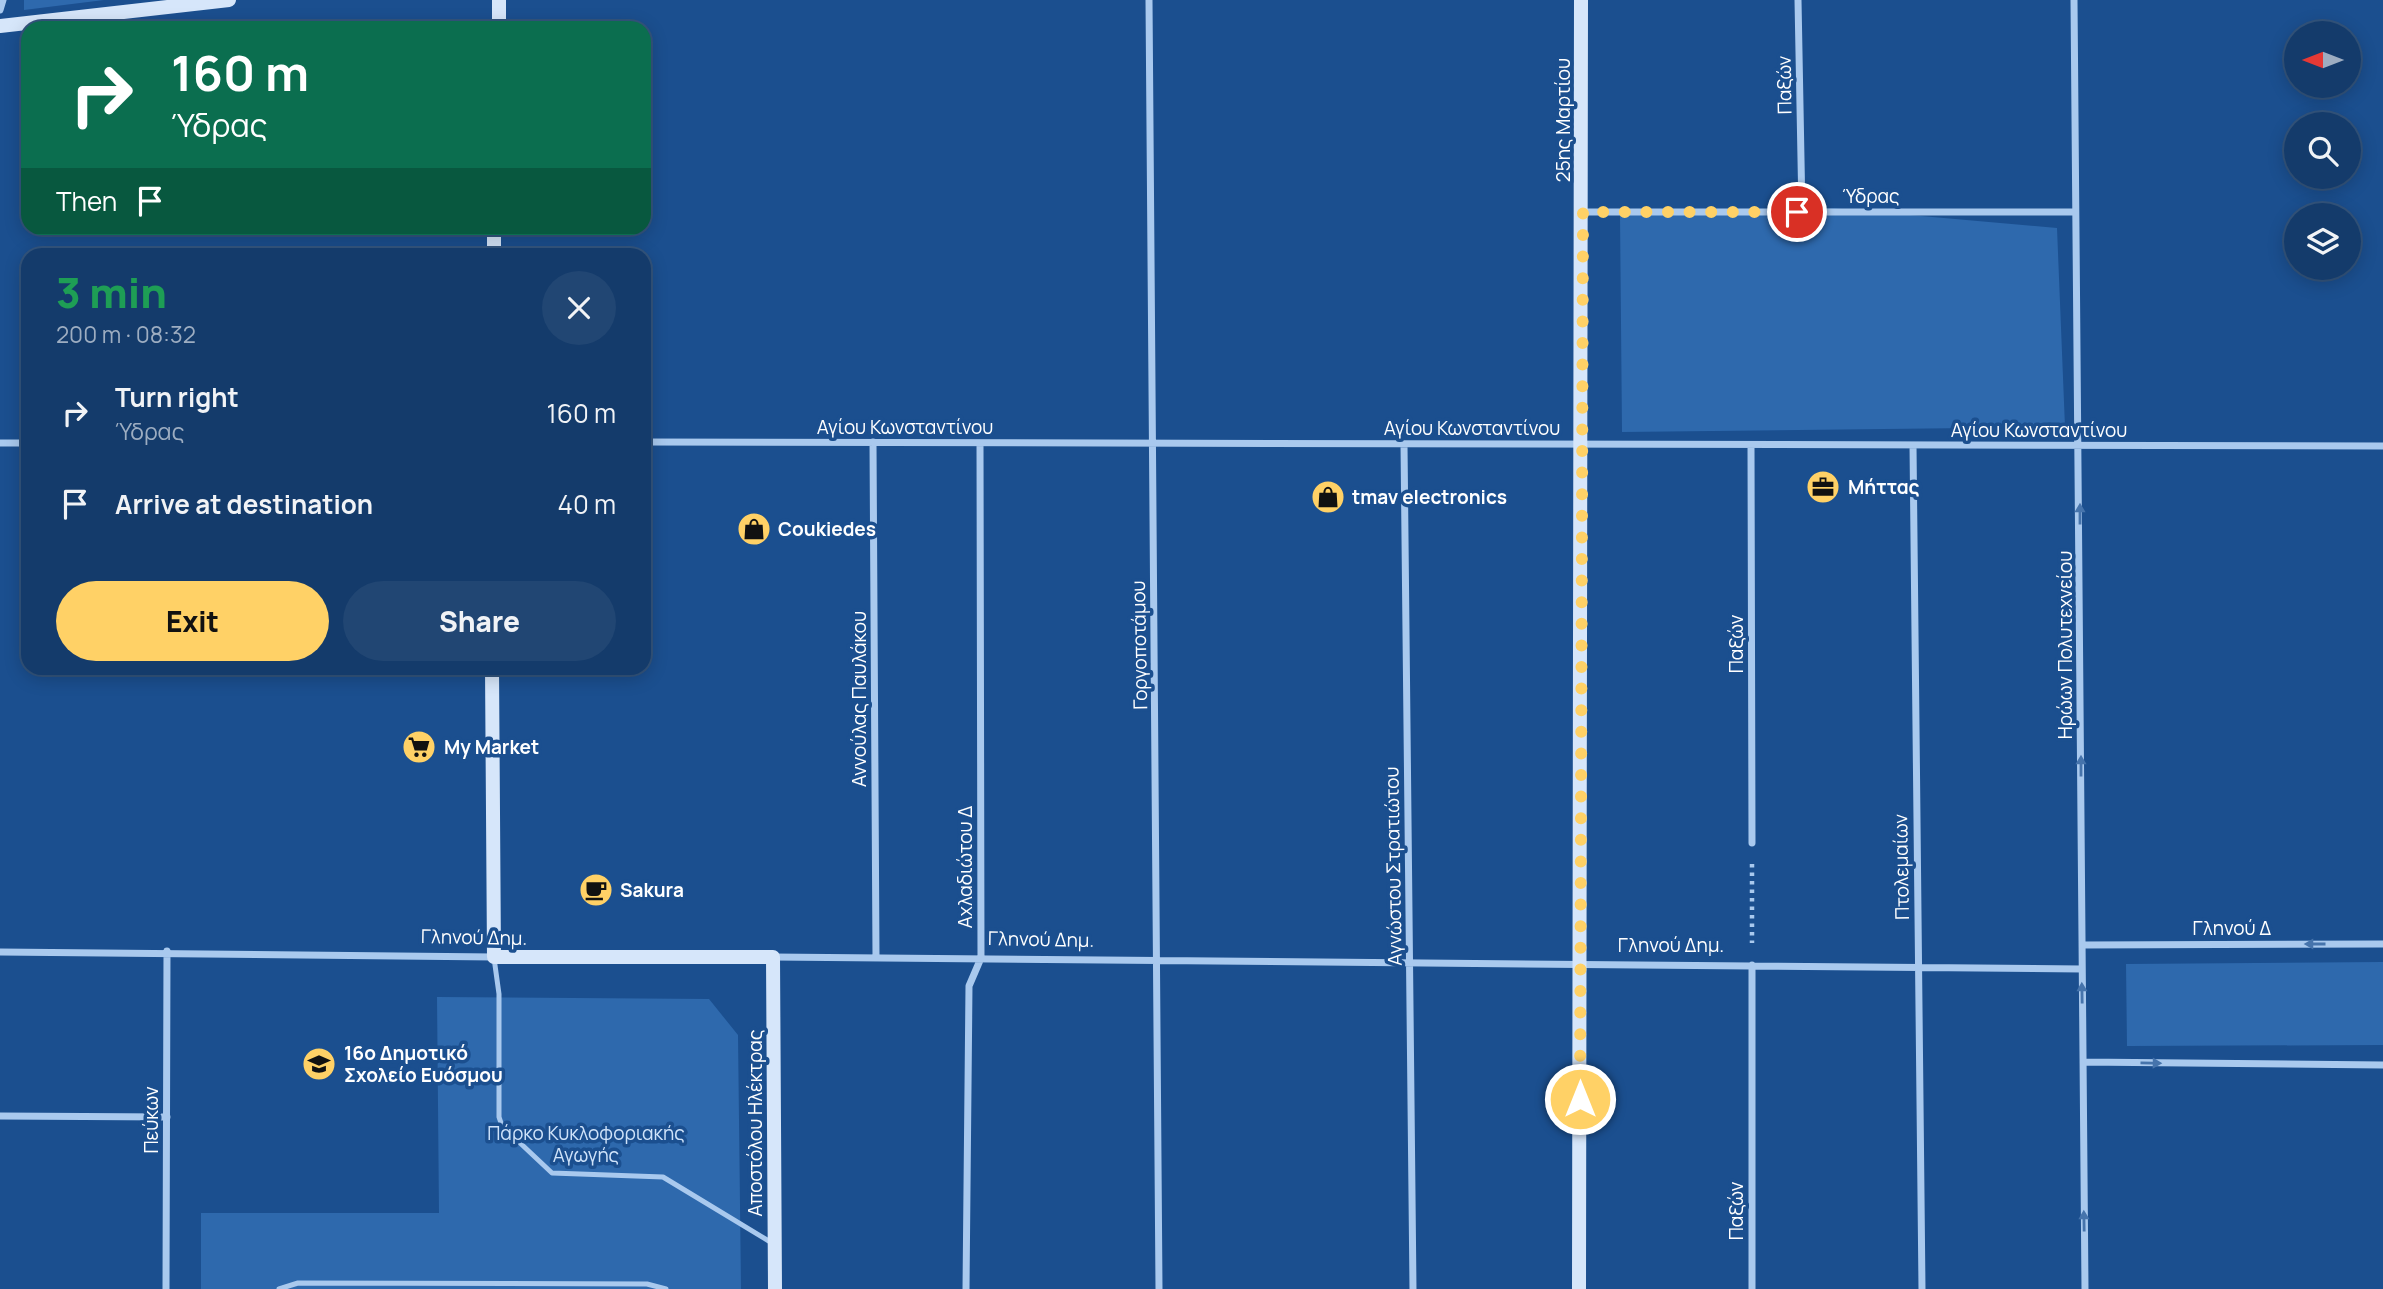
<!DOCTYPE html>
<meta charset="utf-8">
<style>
body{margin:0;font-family:Manrope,sans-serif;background:#214673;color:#f1f3f6;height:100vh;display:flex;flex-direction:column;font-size:26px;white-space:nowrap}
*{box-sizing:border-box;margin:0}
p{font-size:23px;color:#9dadc1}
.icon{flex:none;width:38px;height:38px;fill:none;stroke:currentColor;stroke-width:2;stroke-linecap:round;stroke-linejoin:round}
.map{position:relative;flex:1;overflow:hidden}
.drawer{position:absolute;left:21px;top:248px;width:630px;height:427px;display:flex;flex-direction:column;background:#143b6b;border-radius:21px;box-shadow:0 4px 18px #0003,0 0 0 2px #33557e}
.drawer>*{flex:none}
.hud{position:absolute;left:21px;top:21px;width:630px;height:214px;border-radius:21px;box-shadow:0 4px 18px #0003,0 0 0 2px #33557e;background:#0b6e4f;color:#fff;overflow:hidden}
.needle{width:46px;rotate:270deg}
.fabs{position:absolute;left:2284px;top:21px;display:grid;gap:14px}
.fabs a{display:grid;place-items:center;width:77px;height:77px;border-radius:50%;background:#143b6b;box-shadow:0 4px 18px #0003,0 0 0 2px #33557e;font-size:35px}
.pin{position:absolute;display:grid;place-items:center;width:60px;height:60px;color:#fff;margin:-30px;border:4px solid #fff;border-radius:50%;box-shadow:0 2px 7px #0007}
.me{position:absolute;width:77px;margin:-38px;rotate:0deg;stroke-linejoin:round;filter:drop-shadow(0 0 5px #0008)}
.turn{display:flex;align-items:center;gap:24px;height:147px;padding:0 35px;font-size:32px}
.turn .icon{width:91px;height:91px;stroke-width:2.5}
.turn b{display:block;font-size:49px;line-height:60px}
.then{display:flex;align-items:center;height:66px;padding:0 35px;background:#0003;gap:14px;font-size:26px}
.round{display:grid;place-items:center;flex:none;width:74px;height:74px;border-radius:37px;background:#214673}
.head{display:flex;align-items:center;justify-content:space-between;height:119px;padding:0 35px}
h1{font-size:42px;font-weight:800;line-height:52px;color:#1e9e55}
.primary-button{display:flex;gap:14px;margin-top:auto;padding:14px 35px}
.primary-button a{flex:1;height:80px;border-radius:42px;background:#ffd166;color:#111;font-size:28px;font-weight:800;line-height:80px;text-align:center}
.primary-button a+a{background:#214673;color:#f1f3f6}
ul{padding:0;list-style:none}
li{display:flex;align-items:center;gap:21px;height:91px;padding:0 35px}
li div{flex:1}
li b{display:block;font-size:26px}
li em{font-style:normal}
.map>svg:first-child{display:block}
.green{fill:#2e69ad}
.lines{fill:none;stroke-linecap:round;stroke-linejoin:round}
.path{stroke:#a9c9ee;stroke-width:4.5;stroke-dasharray:3.5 5;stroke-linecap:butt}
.lane{stroke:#a9c9ee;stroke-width:5}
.street{stroke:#a9c9ee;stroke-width:7}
.secondary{stroke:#d6e6fa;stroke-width:14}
.oneway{fill:#4674ac}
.route{stroke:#ffd166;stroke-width:12;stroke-dasharray:0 21.6}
.labels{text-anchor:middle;stroke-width:7;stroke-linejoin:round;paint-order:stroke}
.street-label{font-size:19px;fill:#fff;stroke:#1b4f8f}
.poi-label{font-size:19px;font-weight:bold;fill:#fff;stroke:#1b4f8f;text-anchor:start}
.park-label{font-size:19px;fill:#cfe3fa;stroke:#1b4f8f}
</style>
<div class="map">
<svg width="2383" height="1289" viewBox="0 0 2383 1289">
<rect width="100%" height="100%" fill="#1b4f8f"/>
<path class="green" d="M24,0H104L24,10Z
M1831,208L2057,228L2065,427L1622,432L1620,215Z
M2383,962V1045L2127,1046L2126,964Z
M437,997L709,999L738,1035L741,1289H201V1213H439Z"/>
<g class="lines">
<path class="path" d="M1752,864V943"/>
<path class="lane" d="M494,958L499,994V1117L502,1126L552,1173L663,1177L772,1243
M279,1289L298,1283L647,1284L666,1289"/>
<path class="street" d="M1149,0L1159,1289
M1798,0L1802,212
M2074,0L2085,1289
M0,10L3,0
M1583,212H2075
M644,442L2383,446
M873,442L876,956
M0,443H28
M1404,444L1413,1289
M1751,445L1752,843
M1913,445L1922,1289
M2082,945L2383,944
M0,952L494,957
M773,957L2082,969
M1752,965V1289
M2083,1062L2383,1065
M0,1116L167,1117
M166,1289L167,951
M966,1289L969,986L981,958L980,443"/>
<path class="secondary" d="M0,26L229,0
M499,28V0
M494,256V228
M492,668L494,957H773L775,1289
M1579,1289L1581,0"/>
</g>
<defs><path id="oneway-solid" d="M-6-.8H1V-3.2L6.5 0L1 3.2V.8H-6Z" transform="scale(1.75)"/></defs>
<g class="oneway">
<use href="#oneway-solid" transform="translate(2080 514) rotate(-90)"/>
<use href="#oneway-solid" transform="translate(2081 766) rotate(-90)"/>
<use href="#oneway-solid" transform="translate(2315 944) rotate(180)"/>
<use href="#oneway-solid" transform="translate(2082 993) rotate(-91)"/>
<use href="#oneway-solid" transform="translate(2151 1063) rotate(1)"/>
<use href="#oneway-solid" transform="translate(2084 1221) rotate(-91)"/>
</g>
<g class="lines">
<path class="route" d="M1580,1099L1583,212H1797"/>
</g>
<defs>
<symbol id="office-disc" viewBox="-11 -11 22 22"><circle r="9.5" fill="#ffd166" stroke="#1b4f8f"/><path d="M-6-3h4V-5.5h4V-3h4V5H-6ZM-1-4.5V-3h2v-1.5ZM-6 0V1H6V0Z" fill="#111"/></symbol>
<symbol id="shop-disc" viewBox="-11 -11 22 22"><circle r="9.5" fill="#ffd166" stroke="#1b4f8f"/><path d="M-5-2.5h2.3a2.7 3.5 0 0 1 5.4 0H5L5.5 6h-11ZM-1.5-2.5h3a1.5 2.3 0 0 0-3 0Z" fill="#111"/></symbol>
<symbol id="supermarket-disc" viewBox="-11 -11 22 22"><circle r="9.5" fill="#ffd166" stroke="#1b4f8f"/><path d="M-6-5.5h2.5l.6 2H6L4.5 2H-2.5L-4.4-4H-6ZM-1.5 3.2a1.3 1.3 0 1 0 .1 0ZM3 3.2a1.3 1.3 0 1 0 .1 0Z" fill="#111"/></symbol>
<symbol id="cafe-disc" viewBox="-11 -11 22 22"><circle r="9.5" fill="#ffd166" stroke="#1b4f8f"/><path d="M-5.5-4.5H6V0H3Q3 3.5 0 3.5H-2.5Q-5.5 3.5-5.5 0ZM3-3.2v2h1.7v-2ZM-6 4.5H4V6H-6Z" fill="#111"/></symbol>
<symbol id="school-disc" viewBox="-11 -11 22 22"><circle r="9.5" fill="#ffd166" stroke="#1b4f8f"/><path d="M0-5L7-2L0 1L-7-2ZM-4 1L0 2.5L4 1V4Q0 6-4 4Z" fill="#111"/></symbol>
</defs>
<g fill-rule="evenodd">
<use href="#office-disc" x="1804" y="468" width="38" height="38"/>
<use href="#shop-disc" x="1309" y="478" width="38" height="38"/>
<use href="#shop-disc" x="735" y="510" width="38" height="38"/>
<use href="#supermarket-disc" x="400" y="728" width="38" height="38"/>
<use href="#cafe-disc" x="577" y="871" width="38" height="38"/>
<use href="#school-disc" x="300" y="1045" width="38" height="38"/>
</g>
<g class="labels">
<g class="street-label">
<text transform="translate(1784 85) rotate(-91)" y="7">Παξών</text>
<text transform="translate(1563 120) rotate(-90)" y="7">25ης Μαρτίου</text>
<text x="1871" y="203">Ύδρας</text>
<text x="905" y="434">Αγίου Κωνσταντίνου</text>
<text x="1472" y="435">Αγίου Κωνσταντίνου</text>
<text x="2039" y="437">Αγίου Κωνσταντίνου</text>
<text transform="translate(1736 644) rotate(-90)" y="7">Παξών</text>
<text transform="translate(1139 645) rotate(-91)" y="7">Γοργοποτάμου</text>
<text transform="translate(2065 645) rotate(-90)" y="7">Ηρώων Πολυτεχνείου</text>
<text transform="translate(859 699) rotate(-90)" y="7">Αννούλας Παυλάκου</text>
<text transform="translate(1393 866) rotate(-91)" y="7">Αγνώστου Στρατιώτου</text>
<text transform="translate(965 867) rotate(-90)" y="7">Αχλαδιώτου Δ</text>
<text transform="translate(1901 867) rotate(-91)" y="7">Πτολεμαίων</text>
<text x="2232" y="935">Γληνού Δ</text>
<text transform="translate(474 937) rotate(1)" y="7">Γληνού Δημ.</text>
<text transform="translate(1041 939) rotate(1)" y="7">Γληνού Δημ.</text>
<text x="1671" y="952">Γληνού Δημ.</text>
<text transform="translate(151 1120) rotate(-90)" y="7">Πεύκων</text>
<text transform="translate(755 1123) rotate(-90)" y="7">Αποστόλου Ηλέκτρας</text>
<text transform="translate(1736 1211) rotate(-90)" y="7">Παξών</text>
</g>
<g class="poi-label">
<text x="1848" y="494">Μήττας</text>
<text x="1352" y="504">tmav electronics</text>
<text x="778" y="536">Coukiedes</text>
<text x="444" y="754">My Market</text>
<text x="620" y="897">Sakura</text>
<text x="344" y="1060">16ο Δημοτικό<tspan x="344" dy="22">Σχολείο Ευόσμου</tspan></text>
</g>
<g class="park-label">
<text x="586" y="1140">Πάρκο Κυκλοφοριακής<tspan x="586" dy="22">Αγωγής</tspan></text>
</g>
</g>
</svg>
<div class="fabs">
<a><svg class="needle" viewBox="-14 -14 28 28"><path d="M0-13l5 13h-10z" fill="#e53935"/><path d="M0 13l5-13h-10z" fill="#9dadc1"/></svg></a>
<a><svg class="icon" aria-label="search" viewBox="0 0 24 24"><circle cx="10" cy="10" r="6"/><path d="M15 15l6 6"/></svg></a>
<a><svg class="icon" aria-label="layers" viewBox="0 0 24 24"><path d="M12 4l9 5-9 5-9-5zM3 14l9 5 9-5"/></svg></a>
</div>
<div class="pin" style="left:1797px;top:212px;background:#d93025"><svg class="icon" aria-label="arrive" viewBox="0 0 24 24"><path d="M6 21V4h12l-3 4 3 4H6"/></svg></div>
<svg class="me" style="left:1580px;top:1099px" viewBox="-20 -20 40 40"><circle r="17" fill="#ffd166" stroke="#fff" stroke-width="3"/><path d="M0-11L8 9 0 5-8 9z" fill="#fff"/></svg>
<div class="hud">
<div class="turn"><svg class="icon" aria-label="right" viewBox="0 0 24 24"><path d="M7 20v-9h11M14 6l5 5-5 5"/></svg><div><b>160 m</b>Ύδρας</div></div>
<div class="then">Then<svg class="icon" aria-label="arrive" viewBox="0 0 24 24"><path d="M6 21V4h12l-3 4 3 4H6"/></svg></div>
</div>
<section class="drawer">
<div class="head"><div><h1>3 min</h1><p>200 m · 08:32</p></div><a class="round"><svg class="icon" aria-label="close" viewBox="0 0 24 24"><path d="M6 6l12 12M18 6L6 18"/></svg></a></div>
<ul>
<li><svg class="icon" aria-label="right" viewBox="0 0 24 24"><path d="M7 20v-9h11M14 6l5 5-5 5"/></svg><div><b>Turn right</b><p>Ύδρας</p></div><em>160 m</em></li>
<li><svg class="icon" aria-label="arrive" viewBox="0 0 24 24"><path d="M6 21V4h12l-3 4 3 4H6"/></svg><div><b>Arrive at destination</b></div><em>40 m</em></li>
</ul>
<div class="primary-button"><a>Exit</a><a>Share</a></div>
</section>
</div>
